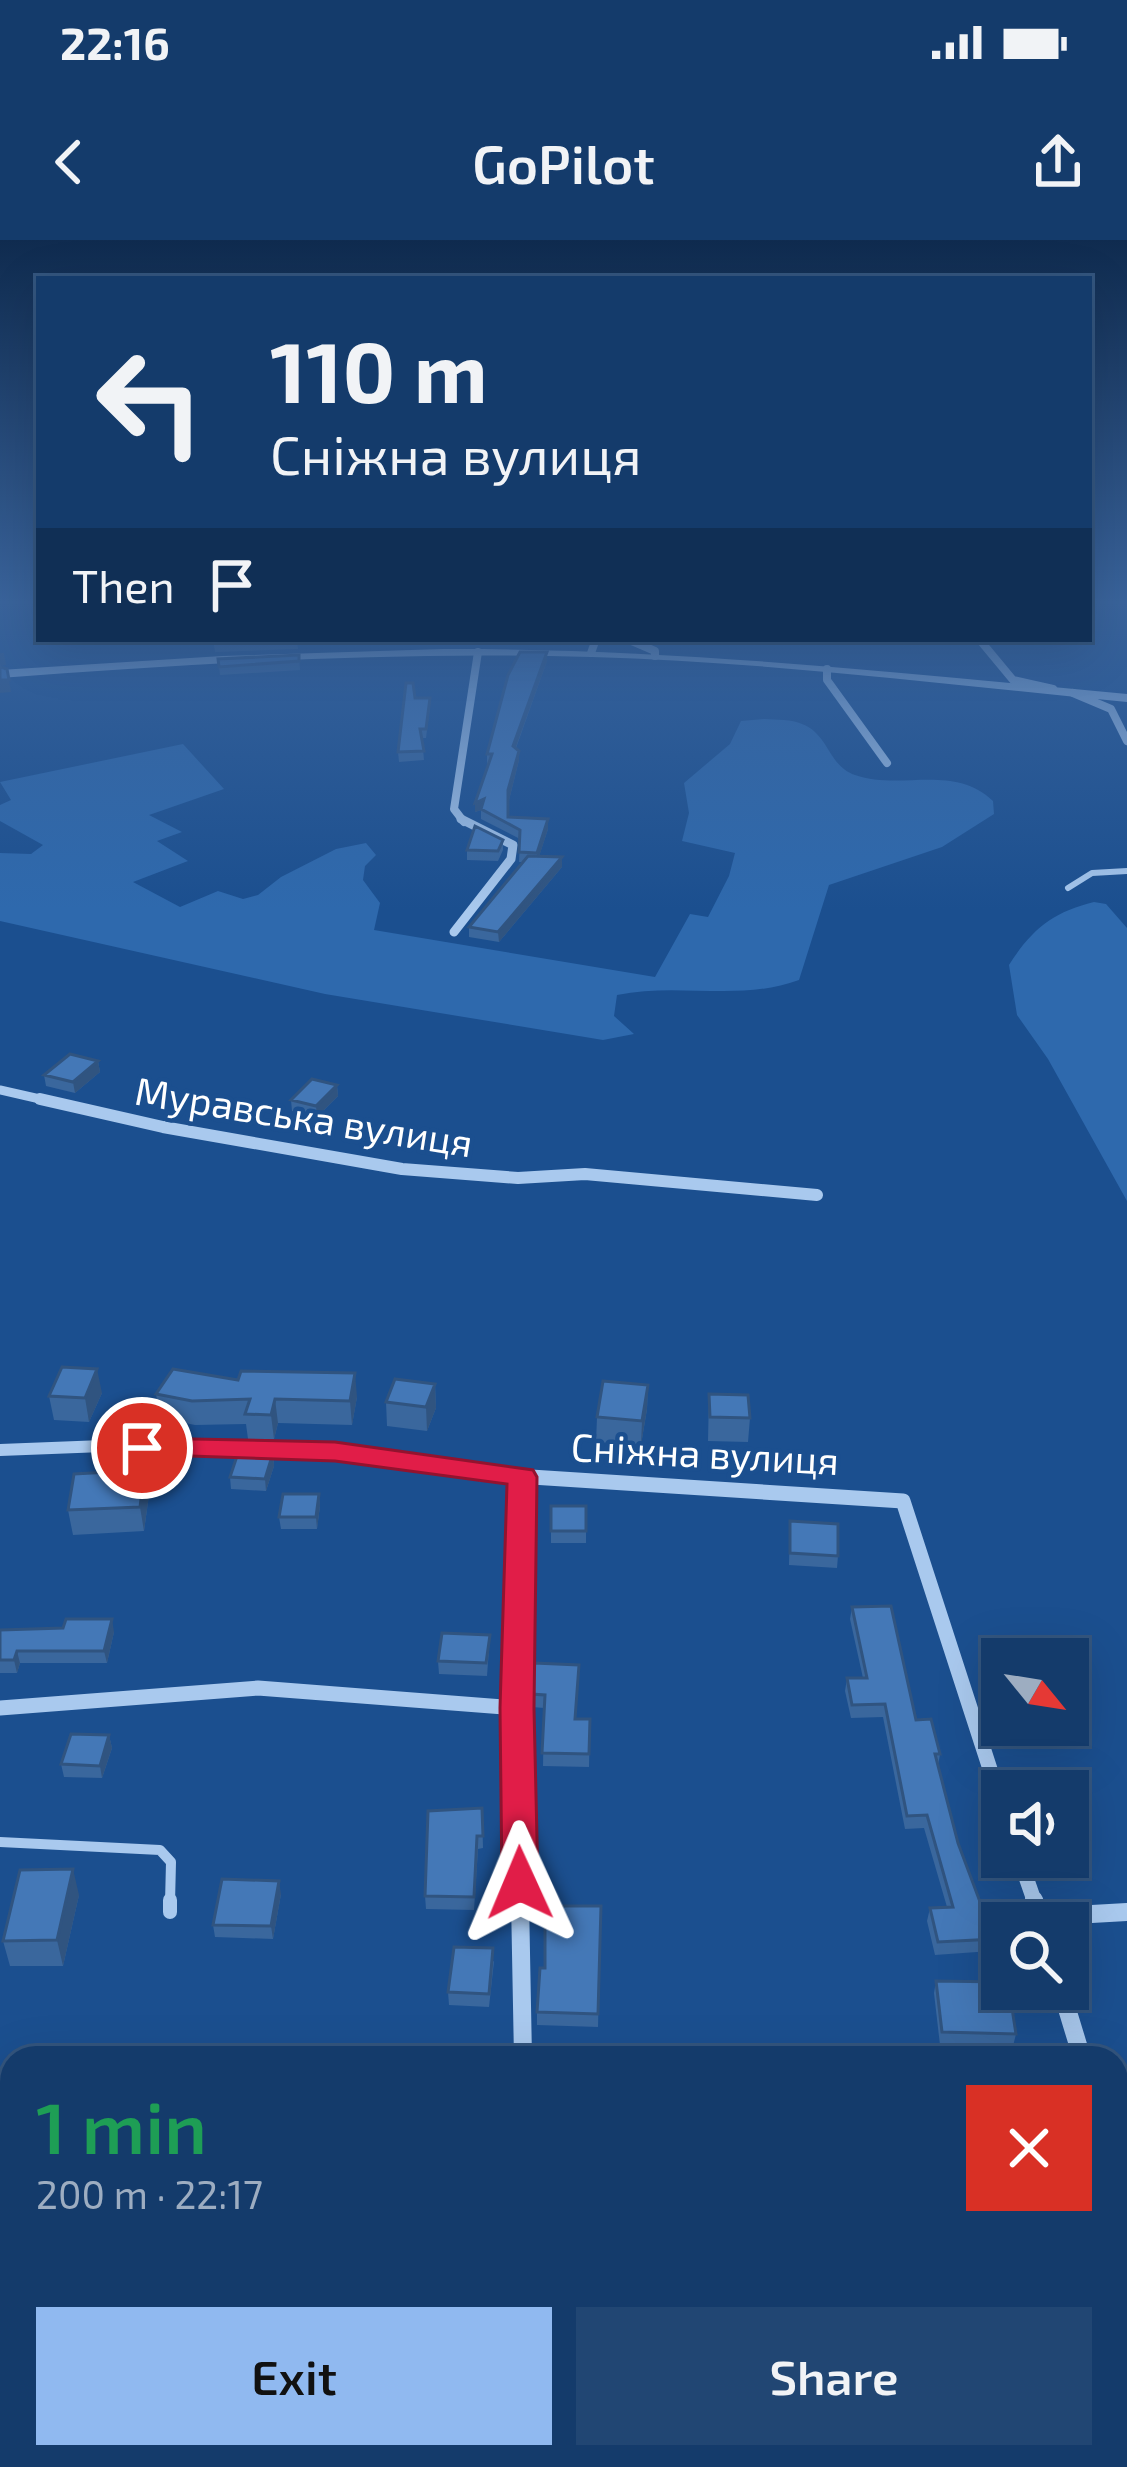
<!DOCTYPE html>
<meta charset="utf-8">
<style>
body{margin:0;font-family:"Exo 2",sans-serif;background:#214673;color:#f1f3f6;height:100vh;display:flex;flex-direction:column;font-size:45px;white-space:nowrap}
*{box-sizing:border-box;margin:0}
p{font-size:39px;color:#9dadc1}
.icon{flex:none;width:66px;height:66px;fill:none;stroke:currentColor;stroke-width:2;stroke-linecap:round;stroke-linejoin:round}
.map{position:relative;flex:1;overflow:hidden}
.panel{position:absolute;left:0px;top:1806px;width:1128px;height:423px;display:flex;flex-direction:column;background:#143b6b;border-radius:36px 36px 0 0;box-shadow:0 12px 48px #0002,0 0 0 3px #33557e}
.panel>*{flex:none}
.banner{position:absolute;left:36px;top:36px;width:1056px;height:366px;border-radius:0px;box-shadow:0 12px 48px #0002,0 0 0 3px #33557e;background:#143b6b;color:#f1f3f6;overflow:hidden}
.needle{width:78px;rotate:120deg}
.tools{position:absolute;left:981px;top:1398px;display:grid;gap:24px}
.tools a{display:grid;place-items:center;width:108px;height:108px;border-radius:0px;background:#143b6b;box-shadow:0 12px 48px #0002,0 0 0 3px #33557e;font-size:60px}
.pin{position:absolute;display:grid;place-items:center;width:102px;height:102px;color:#fff;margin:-51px;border:6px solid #fff;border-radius:50%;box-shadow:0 3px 12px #0007}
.me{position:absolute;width:132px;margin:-66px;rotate:359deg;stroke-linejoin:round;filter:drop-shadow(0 0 9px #0008)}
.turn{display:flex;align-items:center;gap:42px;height:252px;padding:0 36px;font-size:54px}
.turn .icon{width:156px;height:156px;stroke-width:2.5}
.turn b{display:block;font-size:84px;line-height:102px}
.then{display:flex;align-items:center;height:114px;padding:0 36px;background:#0003;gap:24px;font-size:45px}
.round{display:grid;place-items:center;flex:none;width:126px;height:126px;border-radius:0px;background:#214673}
.head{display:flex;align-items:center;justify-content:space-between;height:204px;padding:0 36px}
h1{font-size:72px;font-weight:600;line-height:90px;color:#1e9e55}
.cta{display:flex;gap:24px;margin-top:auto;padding:24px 36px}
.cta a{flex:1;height:138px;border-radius:0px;background:#90b9f0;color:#111;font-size:48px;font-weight:600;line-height:138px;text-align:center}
.cta a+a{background:#214673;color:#f1f3f6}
.status{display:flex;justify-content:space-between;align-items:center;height:84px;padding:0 60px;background:#143b6b;direction:ltr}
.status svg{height:33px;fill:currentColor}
header{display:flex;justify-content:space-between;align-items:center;height:156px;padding:0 36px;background:#143b6b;font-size:54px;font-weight:600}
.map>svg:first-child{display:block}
.green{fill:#2e69ad}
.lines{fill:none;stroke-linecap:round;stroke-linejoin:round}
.service-far2{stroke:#a9c9ee;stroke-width:6}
.service-far1{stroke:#a9c9ee;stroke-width:10}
.service{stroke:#a9c9ee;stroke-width:14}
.minor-far4{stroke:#a9c9ee;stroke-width:8}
.minor-far3{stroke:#a9c9ee;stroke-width:9}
.minor-far2{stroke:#a9c9ee;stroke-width:12}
.minor-far1{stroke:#a9c9ee;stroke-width:15}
.minor{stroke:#a9c9ee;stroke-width:18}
.tertiary{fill:#a9c9ee;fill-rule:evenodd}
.wall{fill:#3a679d}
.shaded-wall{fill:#305480}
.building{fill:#4478b7;stroke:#305480;stroke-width:3}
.route{fill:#e11d48;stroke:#92132f;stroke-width:3}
.labels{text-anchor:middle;stroke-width:9;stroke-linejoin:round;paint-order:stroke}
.street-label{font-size:39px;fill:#fff;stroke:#1b4f8f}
</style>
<div class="status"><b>22:16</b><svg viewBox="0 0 49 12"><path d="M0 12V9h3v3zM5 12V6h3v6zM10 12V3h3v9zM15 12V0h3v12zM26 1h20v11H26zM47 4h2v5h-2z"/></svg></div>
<header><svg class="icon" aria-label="back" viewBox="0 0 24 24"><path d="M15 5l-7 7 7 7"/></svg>GoPilot<svg class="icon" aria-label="share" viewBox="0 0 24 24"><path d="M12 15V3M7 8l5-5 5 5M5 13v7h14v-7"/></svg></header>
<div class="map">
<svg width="1127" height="2227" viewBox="0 0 1127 2227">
<rect width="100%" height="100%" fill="#1b4f8f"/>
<path class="green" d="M764,479C776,480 792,479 802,484C829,494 828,526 855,535C901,551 953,523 993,561L994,574L942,607L829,645L799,740C739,762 678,742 617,755L614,776L634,794L603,800L325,754L0,681V613L31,614L43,605L0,581V565L11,560L0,542L183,504L224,549L149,575L182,592L157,601L188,621L133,642L180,667L218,651L243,659L258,655L281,637L336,609L366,603L376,615L365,626L363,640L380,663L374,690L655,737L690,674L708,677L729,636L735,613L682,601L689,573L684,543L730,504L741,481Z
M1094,662L1106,664L1127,688V961L1048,819L1017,775L1009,725C1032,689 1053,672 1094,662Z"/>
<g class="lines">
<path class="service-far2" d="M1068,648L1092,633L1127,631"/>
<path class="service-far1" d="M0,1602L160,1610L171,1622L170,1663"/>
<path class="service" d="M170,1672V1660"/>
<path class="minor-far4" d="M627,399L655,411V416
M979,399L1013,440L1053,449
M591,413L596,399
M827,429V440L887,523
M1073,453L1111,469L1127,501
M464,582L454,569L478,412"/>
<path class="minor-far3" d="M454,692L511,619L513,605L461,579
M0,850L53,862"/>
<path class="minor-far2" d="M40,859L163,887L402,929L518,938L585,934L817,955
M0,1210L103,1206L335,1211L368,1216"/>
<path class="minor-far1" d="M348,1213L483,1234L903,1261L1002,1566
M0,1468L258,1448L517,1468
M1019,1617L1035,1663
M520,1663L517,1468L522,1236"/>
<path class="minor" d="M520,1660L523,1818
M1034,1660L1041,1682
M1039,1677L1127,1672
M1061,1749L1082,1818
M1116,1929L1127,1965
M530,2217V2227"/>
<path class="tertiary" d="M443,409C673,408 899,433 1127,454V462C949,445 771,422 592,417C394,411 197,423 0,438V430L222,416Z"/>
</g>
<path class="wall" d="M213,399H297L298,409L215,412Z
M299,415L300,430L220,435L218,419Z
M547,421L516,508L519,511V520L509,560L508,577L548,589L539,616L562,627L499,702L469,697V687L522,622H519L520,599L481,579V570L475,572V563L489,524H487V514Z
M415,458L430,467L426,498H422L424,520L399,522L398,512Z
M503,600V610L498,621L467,620V610Z
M98,821L100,832L75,853L46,846L44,835Z
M337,845L338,856L317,877L292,871L291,860Z
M238,1140L357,1157L352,1185L278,1183L274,1199H248L246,1184L195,1185L160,1178L156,1154Z
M435,1144L436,1168L427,1191L387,1186L386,1162Z
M648,1145L647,1169L641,1205L596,1202L597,1177Z
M102,1153L89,1182L54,1180L49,1156Z
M709,1154L750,1178L748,1202L708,1201Z
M267,1213H273L274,1226L266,1251L231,1249L230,1237Z
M319,1254L320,1266L317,1289H281L279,1277Z
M149,1255L144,1291L73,1295L68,1270Z
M551,1266H586V1303H551Z
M790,1281L838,1316L837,1328L789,1325Z
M852,1367L916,1480L940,1514L938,1526L958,1603L994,1699L991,1711L935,1715L927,1681L930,1668L947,1667L924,1588L905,1589L883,1477L851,1478L845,1451L847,1438H863L850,1379Z
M0,1390L114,1392L107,1423H20L17,1433H0Z
M490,1395L487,1436L439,1434L438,1421Z
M534,1423L576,1479H590L589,1527L543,1526L544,1468L532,1467Z
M109,1495L112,1508L102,1538L64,1537L61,1524Z
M482,1568L483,1608L478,1609L474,1670L426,1669L425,1656Z
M281,1654L273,1699L215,1697L213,1685Z
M79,1655L63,1726H10L3,1701Z
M601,1666L598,1787L537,1785V1772Z
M494,1721L489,1767L449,1765L448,1752Z
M936,1741L1016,1794L1013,1806L940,1805L934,1753Z
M1121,2216L1117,2227H1045L1043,2217Z"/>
<path class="shaded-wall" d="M547,412V421L513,515V506Z
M0,413H4L6,425L0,426Z
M0,440H9L11,452L0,453Z
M519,511V520L509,560L508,550Z
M484,559V569L475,572V563Z
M548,579V589L537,623V613Z
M562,617V627L499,702L498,692Z
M98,821L100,832L75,853L73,842Z
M337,845L338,856L317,877L316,866Z
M97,1129L102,1153L89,1182L85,1158Z
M355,1133L357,1157L352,1185L350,1161Z
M435,1144L436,1168L427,1191L426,1167Z
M648,1145L647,1169L641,1205L642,1181Z
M275,1159L278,1183L274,1199L271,1175Z
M273,1213L274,1226L266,1251L265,1239Z
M145,1230L149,1255L144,1291L140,1267Z
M319,1254L320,1266L317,1289L316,1277Z
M112,1379L114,1392L107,1423L104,1411Z
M17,1411L20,1423L17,1433L14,1420Z
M109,1495L112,1508L102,1538L100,1526Z
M73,1629L79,1655L63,1726L57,1700Z
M279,1641L281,1654L273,1699L271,1686Z"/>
<path class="building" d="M520,412H547L513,506L519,511L508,550V577L548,579L537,613L519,612L520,590L481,569L484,559L475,563L492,514H487L508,435Z
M299,415V421L219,427L218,419Z
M0,427L7,429L9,440H0Z
M406,443H413L415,458H430L426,489H420L424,511L398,512Z
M475,586L503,600L498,611L467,610Z
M528,616L562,617L498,692L469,687Z
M70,814L98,821L73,842L44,835Z
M312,839L337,845L316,866L291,860Z
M62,1127L97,1129L85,1158L49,1156Z
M173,1129L238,1140L241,1131L355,1133L350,1161L275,1159L271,1175L245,1174L250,1159L192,1161L156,1154Z
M395,1139L435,1144L426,1167L386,1162Z
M603,1141L648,1145L642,1181L597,1177Z
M709,1154L748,1155L750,1178L710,1177Z
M240,1207L266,1208L265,1213H273L265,1239L230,1237Z
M145,1230L140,1267L68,1270L74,1234Z
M283,1254H319L316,1277H279Z
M551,1266H586V1291H551Z
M790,1281L838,1284V1316L790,1313Z
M891,1366L916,1480L931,1479L940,1514H935L958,1603L994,1699L938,1702L930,1668L953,1667L927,1575L907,1576L885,1464L852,1465L847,1438H867L852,1367Z
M66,1379H112L104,1411H17L14,1420H0V1390L63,1388Z
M442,1393L490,1395L486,1423L438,1421Z
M534,1423L579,1425L575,1479H590L589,1514L542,1513L545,1455L531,1454Z
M71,1494L109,1495L100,1526L61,1524Z
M482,1568L483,1596H477L474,1657L425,1656L428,1571Z
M73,1629L57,1700L3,1701L20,1630Z
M222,1639L279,1641L271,1686L213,1685Z
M545,1666H601L598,1774L537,1772L540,1728H545Z
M454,1707L493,1708L489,1754L448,1752Z
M936,1741L1002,1742V1749H1009L1016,1794L942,1792Z
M1116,2194L1121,2216H1116Z
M555,2217H617V2227H555Z"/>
<linearGradient id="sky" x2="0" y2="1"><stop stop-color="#0f2b4f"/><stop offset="0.54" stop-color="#39639b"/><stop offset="1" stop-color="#39639b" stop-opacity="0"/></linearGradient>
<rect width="1127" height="670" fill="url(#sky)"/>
<path class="route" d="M142,1198L335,1202L533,1230L537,1237L534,1468L538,1643L533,1654L520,1658L507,1654L502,1643L500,1468L507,1244L335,1221L132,1214L128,1208Z"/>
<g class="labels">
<g class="street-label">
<text transform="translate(304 877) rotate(9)" y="14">Муравська вулиця</text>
<text transform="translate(705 1214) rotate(3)" y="14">Сніжна вулиця</text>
</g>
</g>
</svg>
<div class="tools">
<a><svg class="needle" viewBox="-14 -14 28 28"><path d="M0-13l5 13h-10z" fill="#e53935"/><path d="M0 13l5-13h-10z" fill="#9dadc1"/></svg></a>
<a><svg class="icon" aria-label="sound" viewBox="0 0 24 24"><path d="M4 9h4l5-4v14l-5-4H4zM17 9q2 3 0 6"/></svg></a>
<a><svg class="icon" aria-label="search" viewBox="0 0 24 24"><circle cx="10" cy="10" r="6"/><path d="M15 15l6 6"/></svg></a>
</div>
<div class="pin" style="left:142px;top:1208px;background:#d93025"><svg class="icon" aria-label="arrive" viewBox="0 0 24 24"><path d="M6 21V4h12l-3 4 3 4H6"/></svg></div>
<svg class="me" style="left:520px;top:1643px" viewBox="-20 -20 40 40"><path d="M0-17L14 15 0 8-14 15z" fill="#e11d48" stroke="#fff" stroke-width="4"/></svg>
<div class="banner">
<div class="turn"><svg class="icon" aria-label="left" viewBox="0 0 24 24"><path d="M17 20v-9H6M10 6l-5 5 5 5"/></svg><div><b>110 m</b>Сніжна вулиця</div></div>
<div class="then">Then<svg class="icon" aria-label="arrive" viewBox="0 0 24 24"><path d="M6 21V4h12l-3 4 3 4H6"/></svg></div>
</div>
<section class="panel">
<div class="head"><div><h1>1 min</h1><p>200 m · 22:17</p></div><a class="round" style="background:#d93025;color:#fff"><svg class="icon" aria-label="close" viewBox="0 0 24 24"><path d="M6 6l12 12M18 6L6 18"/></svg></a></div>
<div class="cta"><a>Exit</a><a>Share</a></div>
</section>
</div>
